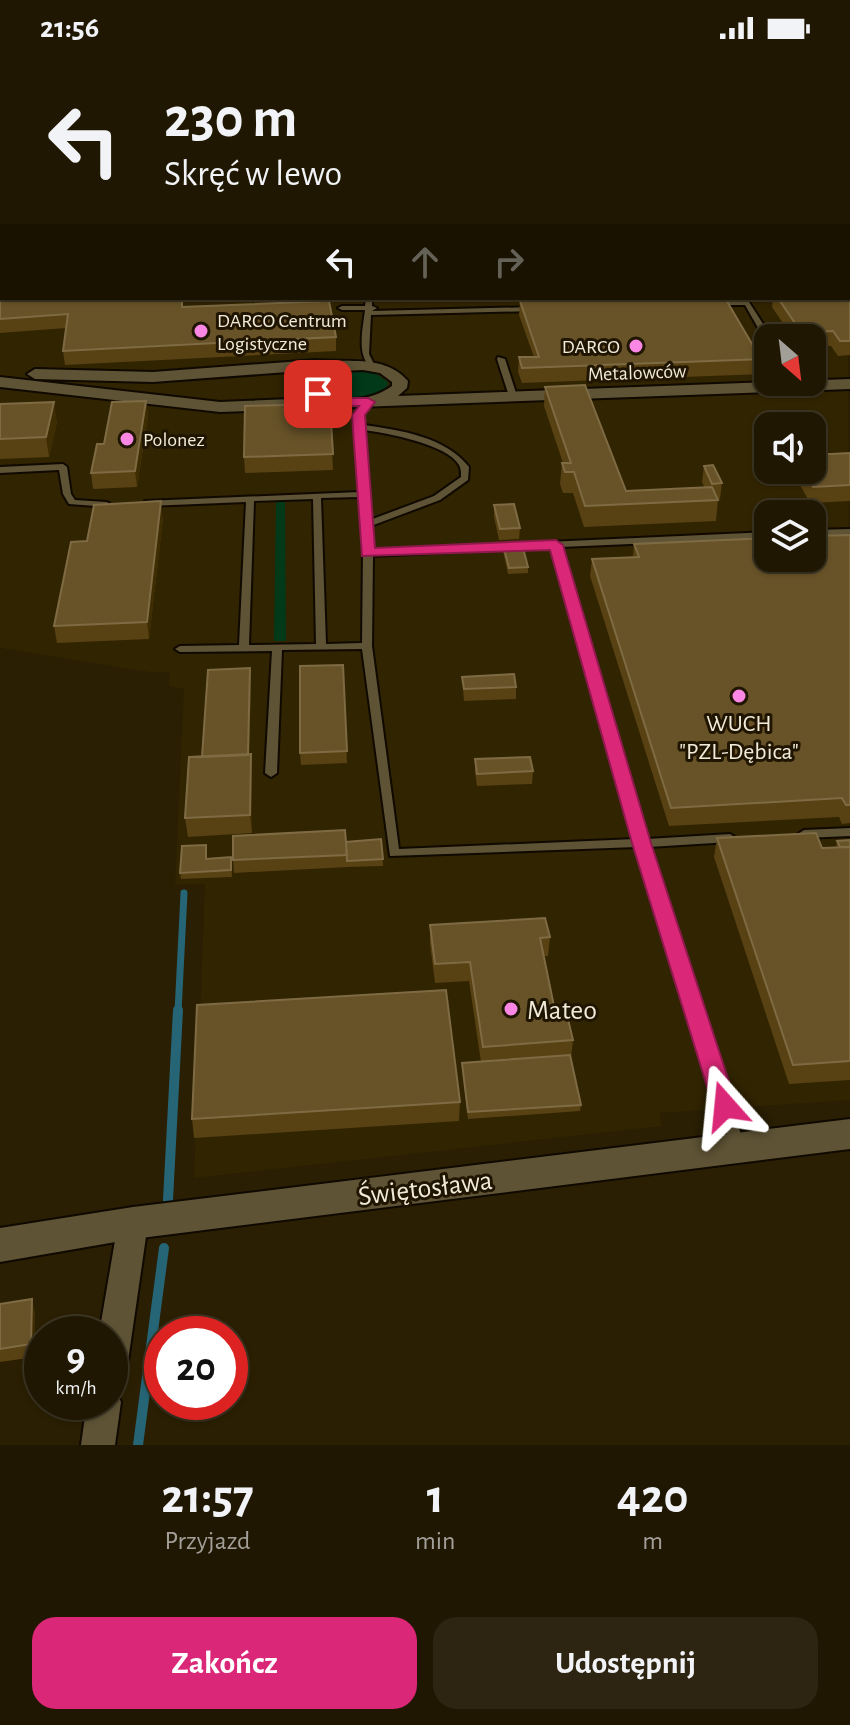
<!DOCTYPE html>
<html lang="pl">
<meta charset="utf-8">
<style>
body{margin:0;font-family:"Alegreya Sans",sans-serif;background:#2d2411;color:#f1f3f6;height:100vh;display:flex;flex-direction:column;font-size:30px;white-space:nowrap}
*{box-sizing:border-box;margin:0}
p{font-size:26px;color:#a29f99}
.icon{flex:none;width:44px;height:44px;fill:none;stroke:currentColor;stroke-width:2;stroke-linecap:round;stroke-linejoin:round}
.map{position:relative;height:1389px;overflow:hidden}
.panel{display:flex;flex-direction:column;background:#201702;flex:1}
.panel>*{flex:none}
.hud{position:absolute;left:0px;top:0px;width:850px;height:244px;box-shadow:0 2px 6px #0004,0 0 0 2px #3d3624;background:#201702;color:#f1f3f6;overflow:hidden}
.needle{width:52px;rotate:152deg}
.buttons{position:absolute;left:754px;top:268px;display:grid;gap:16px}
.buttons a{display:grid;place-items:center;width:72px;height:72px;border-radius:16px;background:#201702;box-shadow:0 2px 6px #0004,0 0 0 2px #3d3624;font-size:40px}
.speed{position:absolute;left:24px;top:1260px;display:flex;gap:16px;font-size:40px;font-weight:700;text-align:center}
.speed>*{display:grid;place-content:center;width:104px;height:104px;border-radius:50%;background:#201702;box-shadow:0 2px 6px #0004,0 0 0 2px #3d3624;line-height:1}
.speed small{font-size:20px;font-weight:400}
.speed .limit{border:12px solid #d22;background:#fff;color:#111}
.pin{position:absolute;display:grid;place-items:center;width:68px;height:68px;color:#fff;margin:-34px;border-radius:16px;box-shadow:0 4px 12px #0006}
.me{position:absolute;width:88px;margin:-44px;rotate:342deg;stroke-linejoin:round;filter:drop-shadow(0 0 6px #0008)}
.turn{display:flex;align-items:center;gap:28px;height:168px;padding:0 32px;font-size:36px}
.turn .icon{width:104px;height:104px;stroke-width:2.5}
.turn b{display:block;font-size:56px;line-height:68px}
.lanes{display:flex;align-items:center;height:76px;padding:0 32px;background:#0003;justify-content:center;gap:40px;direction:ltr}
.lanes .off{opacity:.35}
.eta{display:flex;justify-content:space-evenly;align-items:center;height:136px;text-align:center}
.eta b{font-size:48px;font-weight:700;line-height:56px}
.primary-button{display:flex;gap:16px;margin-top:auto;padding:16px 32px}
.primary-button a{flex:1;height:92px;border-radius:24px;background:#db2777;color:#fff;font-size:32px;font-weight:700;line-height:92px;text-align:center}
.primary-button a+a{background:#2d2411;color:#f1f3f6}
.status{display:flex;justify-content:space-between;align-items:center;height:56px;padding:0 40px;background:#201702;direction:ltr}
.status svg{height:22px;fill:currentColor}
.map>svg:first-child{display:block}
.built{fill:#312400;fill-rule:evenodd}
.green{fill:#013919}
.lines{fill:none;stroke-linecap:round;stroke-linejoin:round}
.stream-far1{stroke:#256576;stroke-width:7}
.stream{stroke:#256576;stroke-width:10}
.service-casing{stroke:#100900;stroke-width:4}
.minor-casing{stroke:#100900;stroke-width:4}
.tertiary-casing{stroke:#100900;stroke-width:4}
.service{fill:#5e5335;fill-rule:evenodd}
.minor{fill:#5e5335;fill-rule:evenodd}
.tertiary{fill:#5e5335;fill-rule:evenodd}
.wall{fill:#584112}
.shaded-wall{fill:#3e2c03}
.building{fill:#685328;stroke:#7e6b44;stroke-width:2}
.route{fill:#db2777;stroke:#8e194d;stroke-width:2}
.poi-dot{fill:#fb87e5;stroke:#201500;stroke-width:3}
.labels{text-anchor:middle;stroke-width:6;stroke-linejoin:round;paint-order:stroke}
.far-poi-label{font-size:20px;fill:#f2ebda;stroke:#201500;text-anchor:start}
.far-street-label{font-size:20px;fill:#f2ebda;stroke:#201500}
.poi-label{font-size:24px;fill:#f2ebda;stroke:#201500}
.near-poi-label{font-size:28px;fill:#f2ebda;stroke:#201500;text-anchor:start}
.near-street-label{font-size:28px;fill:#f2ebda;stroke:#201500}
</style>
<div class="status"><b>21:56</b><svg viewBox="0 0 49 12"><path d="M0 12V9h3v3zM5 12V6h3v6zM10 12V3h3v9zM15 12V0h3v12zM26 1h20v11H26zM47 4h2v5h-2z"/></svg></div>
<div class="map">
<svg width="850" height="1389" viewBox="0 0 850 1389">
<rect width="100%" height="100%" fill="#2a1f02"/>
<path class="built" d="M848,162L850,1044L659,1057L662,1070L194,1122L205,828L175,829L184,633L169,630L170,616H150L0,592V246L61,242H848ZM768,282H812V326H768ZM768,370H812V414H768ZM768,458H812V502H768Z"/>
<path class="green" d="M352,315L375,317L388,326L387,332C372,345 338,348 325,330L332,320Z
M276,446H285L286,585H274Z"/>
<g class="lines">
<path class="stream-far1" d="M178,956L184,837"/>
<path class="stream" d="M168,1144L178,954
M138,1389L164,1192"/>
<defs>
<path id="service" d="M0,21H2V25L0,24Z
M0,134L2,135V139L0,138Z
M848,189H850V193H848Z
M848,197L850,198V204L848,203Z
M366,242H372V250L377,252L372,255L534,251L538,253L534,255L371,259L369,298L375,310L371,312C356,299 363,272 365,254H342L338,252L342,250H365Z
M715,246H749L772,282L765,284L745,249H713L711,248Z
M498,301L505,303L517,340L516,342L509,340L497,303Z
M365,344L372,346L363,359L364,369C400,374 446,381 469,411L468,424L440,444L371,470L372,494L768,476V482L561,491L647,783L730,778L736,782L730,786L649,791L745,1091L743,1095L738,1097L733,1095L731,1091L637,791L390,800L362,593L282,594L277,717L271,721L265,717L272,595L180,596L175,593L180,590L239,589L246,446L148,450L144,447L145,445L360,436L355,359ZM364,374C386,377 447,388 459,409C461,413 461,416 461,421L434,440L370,464ZM360,441L363,497L362,587L326,588L321,442ZM313,443L316,588L249,589L254,445ZM552,491L635,783L399,793L372,590L373,500Z
M63,408L67,411L71,438L75,444L106,446L109,447V451L69,448L63,438L59,414L0,417V411Z
M850,473V479L812,480V474Z
M850,772V780L804,782L798,778L804,774Z"/>
<path id="minor" d="M315,304C348,307 384,298 408,325L407,332L398,340L850,323V333L220,356L0,331V321L220,346L316,342L305,331L311,318L319,314H315L153,326L35,323L27,318L35,313L153,316ZM363,314L380,317L392,326V330C371,345 341,349 321,330L323,324L341,315Z
M133,1154L144,1158L148,1167L127,1312L122,1323L110,1327V1278H99L118,1167L122,1158Z
M110,1333L116,1335L121,1346L115,1389H81L87,1346H110Z"/>
<path id="tertiary" d="M850,1063V1093L133,1183L0,1206V1172L133,1151Z"/>
</defs>
<use href="#service" class="service-casing"/>
<use href="#minor" class="minor-casing"/>
<use href="#tertiary" class="tertiary-casing"/>
<use href="#service" class="service"/>
<use href="#minor" class="minor"/>
<use href="#tertiary" class="tertiary"/>
</g>
<path class="wall" d="M95,0H118L115,2H95Z
M848,155H850V184H848Z
M0,233L2,242H183V251L336,281V295L65,309L63,295L66,272L0,277Z
M850,234V299L838,300L831,290H812V282H793L772,251L773,242H848Z
M520,245L755,293L766,303L764,318L522,327L518,316L519,301H534L519,259Z
M545,331L626,435L705,432L702,426L704,410L722,427L720,443L718,444L716,465L584,471L573,437H563L560,428L562,407H563L544,350Z
M146,345L148,360L137,431L93,433L91,417L104,388Z
M0,348L57,366L49,401L0,403Z
M330,348L333,414L245,417L244,401Z
M850,397V445L810,447L792,414H812Z
M494,449L520,472L519,483L499,484L494,461Z
M163,462L149,583L57,587L54,570Z
M850,479V767L842,768L839,761L669,770L590,520L592,503L633,501L634,488Z
M503,489L528,511V517L508,518L503,495Z
M343,609L347,707L301,709L300,697Z
M250,612L251,624L249,698L252,717V777L188,781L185,762L202,701Z
M462,621L516,631V643L464,645Z
M475,703L533,715L532,728L477,730L475,716Z
M717,782L822,792H836L837,785L850,784V1024L789,1028L714,801Z
M381,783L383,810L348,811L347,810L348,811L234,817L233,804Z
M207,795V803L231,801L232,821L181,823L180,817Z
M430,869L550,881L548,900H544L556,960L573,984L571,1003L581,1049L580,1055L468,1063L462,1007L481,1006L469,925L435,927L430,888Z
M460,1046L459,1065L194,1082L192,1063Z
M0,1248L35,1256V1301L0,1306Z"/>
<path class="shaded-wall" d="M146,345L148,360L137,431L135,415Z
M54,346L57,366L49,401L46,381Z
M161,445L163,462L149,583L147,566Z
M250,612L251,624L249,711L248,699Z
M251,698L252,717V777L250,759Z
M32,1243L35,1256V1301L31,1288Z"/>
<path class="building" d="M848,155H850V167H848Z
M0,233H2V242H182V251L329,245L336,281L63,295L68,258L0,263Z
M848,234H850V285H840L833,275L801,276L778,242H848Z
M618,242H725L755,293H760L766,303L522,312L519,301H539L520,245Z
M585,329L626,435L712,431L718,444L585,450L574,416H565L562,407H571L545,331Z
M146,345L135,415L91,417L97,388H104L112,346Z
M54,346L46,381L0,383V348Z
M330,348L333,398L244,401L245,350Z
M850,397V429L813,431L803,414H812V399Z
M713,409L722,427L712,428L704,410Z
M161,445L147,566L54,570L71,486L87,485L94,449Z
M514,448L520,472L500,473L494,449Z
M850,479V749H846L842,742L671,752L592,503L639,501L634,488L768,482V502H812V480Z
M522,488L528,511L509,512L503,489Z
M343,609L347,695L300,697V610Z
M250,612L248,699L202,701L208,614Z
M514,618L516,631L464,633L462,621Z
M251,698L250,759L185,762L189,701Z
M530,701L533,715L477,718L475,703Z
M345,774L347,799L233,804V780Z
M816,777L822,792L850,791V1005L793,1009L717,782Z
M381,783L383,803L347,805L346,786Z
M850,784V791H840L837,785Z
M206,789V803L231,801V814L180,817L182,790Z
M545,862L550,881L540,882L556,960L567,959L573,984L483,991L470,906L435,908L430,869Z
M446,934L460,1046L192,1063L197,949Z
M570,999L581,1049L468,1056L462,1007Z
M32,1243L31,1288L0,1293V1248Z"/>
<path class="route" d="M318,334L342,342H368L375,346L365,359L375,492L556,484L563,489L651,787L737,1050L733,1057L725,1059L717,1057L713,1050L632,787L550,494L362,500L352,359L359,350H340L313,340V335Z"/>
<g class="poi-dot">
<circle cx="201" cy="275" r="8"/>
<circle cx="636" cy="290" r="8"/>
<circle cx="127" cy="383" r="8"/>
<circle cx="739" cy="640" r="8"/>
<circle cx="511" cy="953" r="8"/>
</g>
<g class="labels">
<g class="far-poi-label">
<text x="217" y="271">DARCO Centrum<tspan x="217" dy="23">Logistyczne</tspan></text>
<text x="620" y="297" text-anchor="end">DARCO</text>
<text x="143" y="390">Polonez</text>
</g>
<g class="far-street-label">
<text transform="translate(637 316) rotate(-2)" y="7">Metalowców</text>
</g>
<g class="poi-label">
<text x="739" y="675">WUCH<tspan x="739" dy="28">"PZL-Dębica"</tspan></text>
</g>
<g class="near-poi-label">
<text x="527" y="963">Mateo</text>
</g>
<g class="near-street-label">
<text transform="translate(425 1131) rotate(-7)" y="10">Świętosława</text>
</g>
</g>
</svg>
<div class="buttons">
<a><svg class="needle" viewBox="-14 -14 28 28"><path d="M0-13l5 13h-10z" fill="#e53935"/><path d="M0 13l5-13h-10z" fill="#a29f99"/></svg></a>
<a><svg class="icon" aria-label="sound" viewBox="0 0 24 24"><path d="M4 9h4l5-4v14l-5-4H4zM17 9q2 3 0 6"/></svg></a>
<a><svg class="icon" aria-label="layers" viewBox="0 0 24 24"><path d="M12 4l9 5-9 5-9-5zM3 14l9 5 9-5"/></svg></a>
</div>
<div class="speed"><div>9<small>km/h</small></div><div class="limit">20</div></div>
<div class="pin" style="left:318px;top:338px;background:#d93025"><svg class="icon" aria-label="arrive" viewBox="0 0 24 24"><path d="M6 21V4h12l-3 4 3 4H6"/></svg></div>
<svg class="me" style="left:725px;top:1050px" viewBox="-20 -20 40 40"><path d="M0-17L14 15 0 8-14 15z" fill="#db2777" stroke="#fff" stroke-width="4"/></svg>
<div class="hud">
<div class="turn"><svg class="icon" aria-label="left" viewBox="0 0 24 24"><path d="M17 20v-9H6M10 6l-5 5 5 5"/></svg><div><b>230 m</b>Skręć w lewo</div></div>
<div class="lanes"><svg class="icon" aria-label="left" viewBox="0 0 24 24"><path d="M17 20v-9H6M10 6l-5 5 5 5"/></svg><svg class="icon off" aria-label="ahead" viewBox="0 0 24 24"><path d="M12 20V5M6 11l6-6 6 6"/></svg><svg class="icon off" aria-label="right" viewBox="0 0 24 24"><path d="M7 20v-9h11M14 6l5 5-5 5"/></svg></div>
</div>
</div>
<section class="panel">
<div class="eta">
<div><b>21:57</b><p>Przyjazd</p></div>
<div><b>1</b><p>min</p></div>
<div><b>420</b><p>m</p></div>
</div>
<div class="primary-button"><a>Zakończ</a><a>Udostępnij</a></div>
</section>
